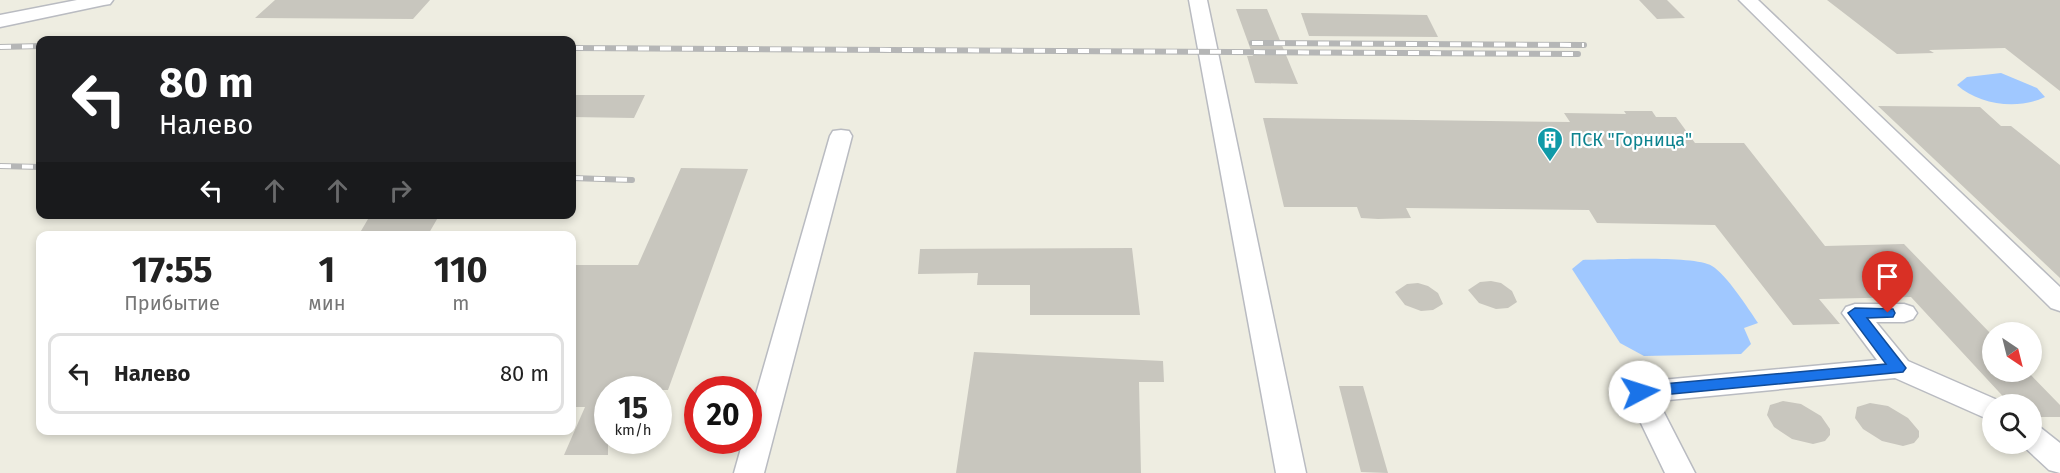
<!DOCTYPE html>
<html lang="ru">
<meta charset="utf-8">
<style>
body{margin:0;font-family:"Fira Sans",sans-serif;background:#f2f2f2;color:#222;height:100vh;display:flex;flex-direction:column;font-size:22px;white-space:nowrap}
*{box-sizing:border-box;margin:0}
p{font-size:20px;color:#767676}
.icon{flex:none;width:33px;height:33px;fill:none;stroke:currentColor;stroke-width:2;stroke-linecap:round;stroke-linejoin:round}
.map{position:relative;flex:1;overflow:hidden}
.sheet{position:absolute;left:36px;top:231px;width:540px;height:204px;display:flex;flex-direction:column;background:#fff;border-radius:12px;box-shadow:0 3px 9px #0003}
.sheet>*{flex:none}
.top-card{position:absolute;left:36px;top:36px;width:540px;height:183px;border-radius:12px;box-shadow:0 3px 9px #0003;background:#202124;color:#fff;overflow:hidden}
.needle{width:39px;rotate:145deg}
.fabs{position:absolute;left:1982px;top:322px;display:grid;gap:12px}
.fabs a{display:grid;place-items:center;width:60px;height:60px;border-radius:50%;background:#fff;box-shadow:0 3px 9px #0003;font-size:30px}
.speed{position:absolute;left:594px;top:376px;display:flex;gap:12px;font-size:30px;font-weight:700;text-align:center}
.speed>*{display:grid;place-content:center;width:78px;height:78px;border-radius:50%;background:#fff;box-shadow:0 3px 9px #0003;line-height:1}
.speed small{font-size:15px;font-weight:400}
.speed .limit{border:9px solid #d22;background:#fff;color:#111}
.pin{position:absolute;display:grid;place-items:center;width:51px;height:51px;color:#fff;margin:-62px -26px;border-radius:50% 50% 50% 0;rotate:-45deg;box-shadow:0 0 6px #0007}
.pin .icon{rotate:45deg}
.me{position:absolute;width:66px;margin:-33px;rotate:85deg;stroke-linejoin:round;filter:drop-shadow(0 0 4px #0008)}
.turn{display:flex;align-items:center;gap:21px;height:126px;padding:0 24px;font-size:27px}
.turn .icon{width:78px;height:78px;stroke-width:2.5}
.turn b{display:block;font-size:42px;line-height:51px}
.lanes{display:flex;align-items:center;height:57px;padding:0 24px;background:#0003;justify-content:center;gap:30px;direction:ltr}
.lanes .off{opacity:.35}
.eta{display:flex;justify-content:space-evenly;align-items:center;height:102px;text-align:center}
.eta b{font-size:36px;font-weight:700;line-height:42px}
ul{padding:0;list-style:none}
li{display:flex;align-items:center;gap:18px;height:81px;margin:0 12px 9px;padding:0 12px;border:3px solid #e0e0e0;border-radius:12px}
li div{flex:1}
li b{display:block;font-size:22px}
li em{font-style:normal}
.map>svg:first-child{display:block}
.water{fill:#a0c8ff}
.building{fill:#c8c6be}
.lines{fill:none;stroke-linecap:round;stroke-linejoin:round}
.minor-casing{stroke:#b9bbc1;stroke-width:3}
.minor{fill:#fff;fill-rule:evenodd}
.rail-casing{stroke:#b5b6b6;stroke-width:6}
.rail{stroke:#fff;stroke-width:4;stroke-dasharray:11;stroke-linecap:butt}
.route{fill:#1a73e8;stroke:#114b97;stroke-width:1.5}
.labels{text-anchor:middle;stroke-width:4.5;stroke-linejoin:round;paint-order:stroke}
.culture-label{font-size:18px;fill:#0d838f;stroke:#fff;text-anchor:start}
</style>
<div class="map">
<svg width="2060" height="473" viewBox="0 0 2060 473">
<rect width="100%" height="100%" fill="#eeede1"/>
<path class="water" d="M2001,73L2037,88L2045,97C2018,110 1979,105 1957,85L1967,77Z
M1583,260C1608,260 1693,255 1712,266C1726,274 1748,308 1758,323L1744,328L1751,344L1741,354L1644,356L1620,343L1572,269Z"/>
<path class="building" d="M275,0H430L413,19L255,18Z
M1639,0H1667L1685,18L1657,19Z
M1827,0H2060V91L2005,48L1929,50L1934,53L1897,54Z
M1236,9H1267L1298,84L1255,83L1247,56H1253Z
M1301,13L1427,15L1438,37L1309,36Z
M572,95H645L634,118L572,117Z
M1878,106L1980,107L2001,126H2011L2060,165V278Z
M1624,111H1652L1656,117H1676L1695,143H1744L1825,246L1904,244L1992,335V372H2028L2060,405V417H2031V405H2011L1911,297L1819,299L1840,324L1793,325L1715,225L1597,223L1589,210L1406,208L1411,218L1378,219L1361,218L1357,207H1284L1263,118L1570,122L1564,113L1626,114Z
M681,168L748,169L668,390H608V455H564L585,407H572V265H638Z
M371,214H440L429,233L358,236Z
M1132,248L1140,315H1030V285H977L978,273L918,274L920,249Z
M1491,281L1501,283L1512,291L1517,302L1508,308L1496,309L1479,303L1468,290L1480,282Z
M1418,283L1428,286L1438,293L1443,304L1433,310L1421,311L1405,305L1395,292L1407,284Z
M974,352L1163,361L1164,382H1139L1141,473H956Z
M1339,386H1363L1388,473L1361,472Z
M1783,401L1801,404L1821,416L1830,429V435L1825,441L1813,444L1792,439L1774,427L1767,415L1770,405Z
M1870,403L1888,406L1908,418L1919,431V437L1914,443L1903,446L1882,441L1863,429L1855,418L1857,407Z"/>
<g class="lines">
<defs>
<path id="minor" d="M77,0H113L110,4L104,5L0,27V15Z
M1189,0H1207L1306,473H1276Z
M1739,0H1758L2060,287V311L2051,308Z
M841,130L849,131L852,136L764,473H734L743,441H748V422L830,136L833,131Z
M1855,304H1904L1913,307L1917,313L1913,319L1904,322H1876L1908,361L2002,402L2003,405H1992V421L1895,378L1658,401L1695,473H1665L1626,392L1630,385L1640,382L1877,360L1842,313L1846,307Z
M2031,425L2041,428L2060,443V473L2049,470L2021,444H2031Z"/>
</defs>
<use href="#minor" class="minor-casing"/>
<use href="#minor" class="minor"/>
<defs>
<path id="rail" d="M1252,43L1584,45
M0,47L40,46
M572,48L1578,54
M0,166L40,167
M572,178L632,180"/>
</defs>
<use href="#rail" class="rail-casing"/>
<use href="#rail" class="rail"/>
</g>
<path class="route" d="M1855,308L1893,309L1895,313L1893,317L1867,318L1903,364L1906,368L1903,372L1640,397L1634,396L1632,392L1634,388L1640,386L1886,364L1848,313Z"/>
<defs>
<symbol id="building-pin" viewBox="-11 -11 22 30"><path d="M0 17L-7.5 6A9.5 9.5 0 1 1 7.5 6Z" fill="#0f9aa8" stroke="#fff"/><path d="M-4-6H4V6H1V3H-1V6H-4ZM-2.5-4.3h1.7v1.8h-1.7ZM.8-4.3h1.7v1.8H.8ZM-2.5-1h1.7V.8h-1.7ZM.8-1h1.7V.8H.8Z" fill="#fff"/></symbol>
</defs>
<g fill-rule="evenodd">
<use href="#building-pin" x="1535" y="125" width="30" height="40"/>
</g>
<g class="labels">
<g class="culture-label">
<text x="1570" y="146">ПСК "Горница"</text>
</g>
</g>
</svg>
<div class="fabs">
<a><svg class="needle" viewBox="-14 -14 28 28"><path d="M0-13l5 13h-10z" fill="#e53935"/><path d="M0 13l5-13h-10z" fill="#767676"/></svg></a>
<a><svg class="icon" aria-label="search" viewBox="0 0 24 24"><circle cx="10" cy="10" r="6"/><path d="M15 15l6 6"/></svg></a>
</div>
<div class="speed"><div>15<small>km/h</small></div><div class="limit">20</div></div>
<div class="pin" style="left:1888px;top:313px;background:#d93025"><svg class="icon" aria-label="arrive" viewBox="0 0 24 24"><path d="M6 21V4h12l-3 4 3 4H6"/></svg></div>
<svg class="me" style="left:1640px;top:392px" viewBox="-20 -20 40 40"><circle r="19" fill="#fff"/><path d="M0-13L10 11 0 6-10 11z" fill="#1a73e8"/></svg>
<div class="top-card">
<div class="turn"><svg class="icon" aria-label="left" viewBox="0 0 24 24"><path d="M17 20v-9H6M10 6l-5 5 5 5"/></svg><div><b>80 m</b>Налево</div></div>
<div class="lanes"><svg class="icon" aria-label="left" viewBox="0 0 24 24"><path d="M17 20v-9H6M10 6l-5 5 5 5"/></svg><svg class="icon off" aria-label="ahead" viewBox="0 0 24 24"><path d="M12 20V5M6 11l6-6 6 6"/></svg><svg class="icon off" aria-label="ahead" viewBox="0 0 24 24"><path d="M12 20V5M6 11l6-6 6 6"/></svg><svg class="icon off" aria-label="right" viewBox="0 0 24 24"><path d="M7 20v-9h11M14 6l5 5-5 5"/></svg></div>
</div>
<section class="sheet">
<div class="eta">
<div><b>17:55</b><p>Прибытие</p></div>
<div><b>1</b><p>мин</p></div>
<div><b>110</b><p>m</p></div>
</div>
<ul>
<li><svg class="icon" aria-label="left" viewBox="0 0 24 24"><path d="M17 20v-9H6M10 6l-5 5 5 5"/></svg><div><b>Налево</b></div><em>80 m</em></li>
</ul>
</section>
</div>
